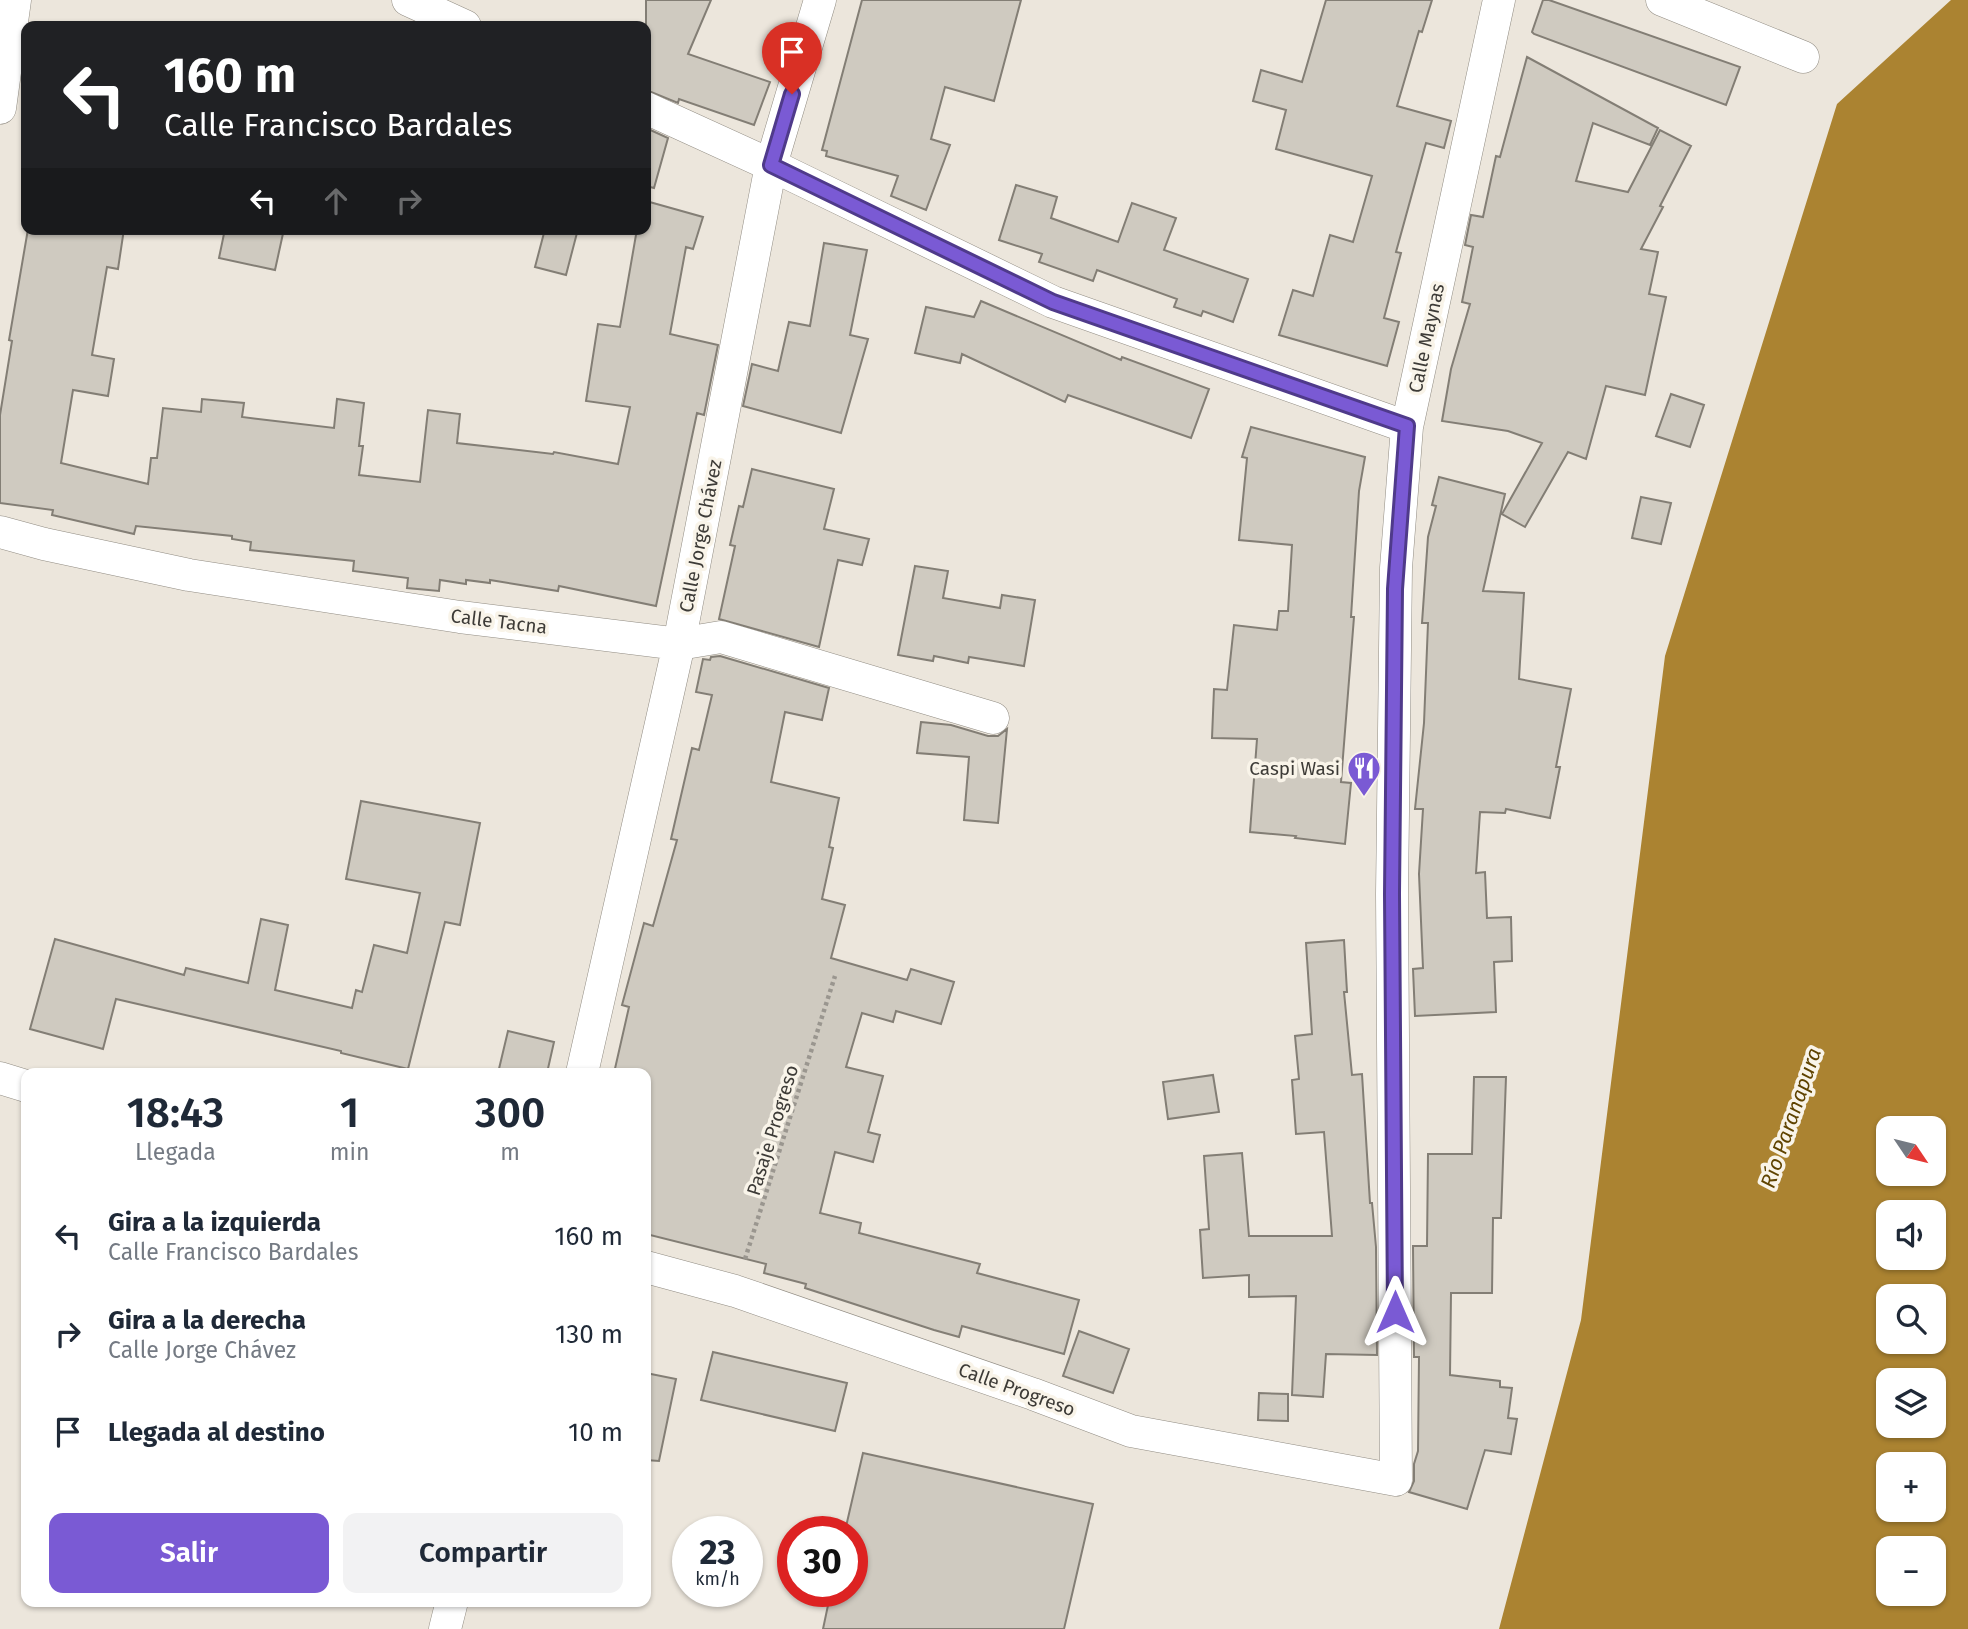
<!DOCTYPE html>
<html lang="es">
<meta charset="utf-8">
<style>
body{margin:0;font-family:"Fira Sans",sans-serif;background:#f2f2f3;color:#1f2937;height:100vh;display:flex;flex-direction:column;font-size:26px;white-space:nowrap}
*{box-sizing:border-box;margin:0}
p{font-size:23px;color:#747a83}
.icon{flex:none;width:38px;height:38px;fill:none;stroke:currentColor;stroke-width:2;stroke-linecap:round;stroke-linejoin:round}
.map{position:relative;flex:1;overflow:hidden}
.side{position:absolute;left:21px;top:1068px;width:630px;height:539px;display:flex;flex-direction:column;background:#fff;border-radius:14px;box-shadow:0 2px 5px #0004}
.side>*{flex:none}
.hud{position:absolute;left:21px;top:21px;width:630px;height:214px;border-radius:14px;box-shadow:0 2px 5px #0004;background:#202124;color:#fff;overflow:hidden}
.needle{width:46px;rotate:125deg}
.fabs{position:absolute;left:1876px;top:1116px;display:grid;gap:14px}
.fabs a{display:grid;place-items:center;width:70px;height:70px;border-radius:14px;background:#fff;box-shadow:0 2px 5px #0004;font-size:35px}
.speed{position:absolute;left:672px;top:1516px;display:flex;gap:14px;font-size:35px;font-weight:700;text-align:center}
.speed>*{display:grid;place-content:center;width:91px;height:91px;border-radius:50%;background:#fff;box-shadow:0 2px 5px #0004;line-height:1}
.speed small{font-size:18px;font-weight:400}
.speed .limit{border:10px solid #d22;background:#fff;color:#111}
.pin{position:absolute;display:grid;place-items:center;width:60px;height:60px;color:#fff;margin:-72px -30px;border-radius:50% 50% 50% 0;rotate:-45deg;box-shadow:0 0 7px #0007}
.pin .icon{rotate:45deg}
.me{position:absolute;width:77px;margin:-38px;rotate:0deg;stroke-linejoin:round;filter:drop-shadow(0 0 5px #0008)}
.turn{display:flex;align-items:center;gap:24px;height:147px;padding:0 28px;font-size:32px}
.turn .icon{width:91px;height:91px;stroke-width:2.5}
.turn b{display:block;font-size:49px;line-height:60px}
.lanes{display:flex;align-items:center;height:66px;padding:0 28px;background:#0003;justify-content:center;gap:35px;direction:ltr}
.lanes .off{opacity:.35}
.eta{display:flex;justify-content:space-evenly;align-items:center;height:119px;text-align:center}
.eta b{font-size:42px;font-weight:600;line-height:49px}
.button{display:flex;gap:14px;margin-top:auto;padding:14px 28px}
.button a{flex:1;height:80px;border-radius:14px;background:#7a5ad4;color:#fff;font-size:28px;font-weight:600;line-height:80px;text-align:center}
.button a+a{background:#f2f2f3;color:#1f2937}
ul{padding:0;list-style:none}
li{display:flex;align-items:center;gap:21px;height:98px;padding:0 28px}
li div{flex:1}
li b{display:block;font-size:26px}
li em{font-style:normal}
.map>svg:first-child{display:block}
.water{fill:#ab8331;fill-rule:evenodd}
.building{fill:#cfcac0;stroke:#837e75;stroke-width:2}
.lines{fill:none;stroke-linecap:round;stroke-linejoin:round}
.street-casing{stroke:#918c83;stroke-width:33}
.path{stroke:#9a968f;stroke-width:4.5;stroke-dasharray:3.5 3.5;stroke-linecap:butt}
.street{stroke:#fff;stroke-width:32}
.route-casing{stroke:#4f3a8a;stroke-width:18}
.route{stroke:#7a5ad4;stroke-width:12}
.labels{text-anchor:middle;stroke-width:7;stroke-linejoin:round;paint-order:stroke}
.street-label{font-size:19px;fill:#3d3b37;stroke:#f9f4e9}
.poi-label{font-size:19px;fill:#3d3b37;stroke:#f9f4e9;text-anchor:end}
.water-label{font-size:21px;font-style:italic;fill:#5f4300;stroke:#f9f4e9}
</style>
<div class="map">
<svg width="1968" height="1629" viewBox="0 0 1968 1629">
<rect width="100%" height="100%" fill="#ece6dc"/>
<path class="water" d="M1951,0H1968V1629H1499L1581,1320L1665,656L1837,104ZM1888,1129H1934V1174H1888ZM1888,1213H1934V1258H1888ZM1888,1297H1934V1342H1888ZM1888,1381H1934V1426H1888ZM1888,1465H1934V1510H1888ZM1888,1549H1934V1594H1888Z"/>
<path class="building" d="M646,0H711L688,54L770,82L754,125L679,99L678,103L646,90Z
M862,0H1021L994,101L945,87L931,139L950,145L926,210L891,196L898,176L826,156L827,151L822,150Z
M1326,0H1432L1422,32L1419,31L1397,106L1451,121L1444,148L1426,143L1396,252L1401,253L1384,318L1399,322L1387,366L1279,335L1293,290L1313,296L1330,235L1353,242L1372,176L1276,149L1286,110L1253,101L1261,70L1302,82Z
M1543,0H1549L1740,67L1726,105L1534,34L1532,32Z
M1527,57L1658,128L1650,145L1593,123L1576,181L1628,192L1660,130L1691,146L1660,206L1663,207L1641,249L1658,252L1649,294L1666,297L1645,395L1606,386L1586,459L1568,452L1525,527L1502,514L1542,443L1508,431L1442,421L1451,369L1470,304L1462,302L1473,247L1465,245L1471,215L1483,217L1496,156L1500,157Z
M646,128L668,138L654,188L646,186Z
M1016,185L1057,197L1051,218L1118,242L1132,203L1176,218L1164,250L1248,279L1233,322L1203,311L1201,316L1174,307L1177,299L1097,270L1093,281L1039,262L1042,254L999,240Z
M646,201L703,217L693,249L686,247L670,334L718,345L704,415L697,413L656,606L559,586L558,591L490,580V583L466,580V584L440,580L439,591L407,588L408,578L353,571L354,561L250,550L251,542L232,539V536L136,526L134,534L52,515L53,510L0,503V415L12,341L9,340L28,229H124L118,269L107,267L92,355L114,359L108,396L73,390L61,463L148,484L151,458H157L163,408L201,412L202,399L244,403L242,417L334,428L337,399L364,403L359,446H363L359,475L420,482L428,410L460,414L457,443L553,454L554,452L618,464L630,407L586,401L598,324L620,327L637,229H646Z
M225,229H284L275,270L219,258Z
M545,229H578L566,275L535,267Z
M824,243L867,250L850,335L868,339L841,433L743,406L752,364L778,371L789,322L810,326Z
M981,301L1121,360L1122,357L1209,389L1191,438L1068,395L1065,402L962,354L960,363L915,353L926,307L974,317Z
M1671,394L1704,405L1690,447L1656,436Z
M1251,427L1365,457L1359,491L1351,617H1354L1341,782L1351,783L1345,844L1295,838L1296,836L1250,832L1257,739L1212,738L1214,689L1227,690L1234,625L1277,630L1279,611H1288L1292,545L1239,540L1247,458L1242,457Z
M752,469L834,489L824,529L869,539L862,565L838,560L819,647L719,619L735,546L730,545L739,506L743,507Z
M1439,477L1505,494L1483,591L1524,593L1519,679L1571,689L1556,767H1560L1550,818L1506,809L1505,813L1480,812L1476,873L1485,872L1487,918L1511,917L1512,961L1494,962L1496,1012L1415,1016L1413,969L1423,968L1419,874L1423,809H1415L1424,723L1428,623H1422L1428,537L1436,506L1432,505Z
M1641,497L1671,503L1661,544L1632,538Z
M915,566L948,571L943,598L1000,608L1002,595L1035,600L1024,666L969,657L968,663L934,656L933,661L898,655Z
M720,656L829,688L822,720L785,712L771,782L839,798L829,847L833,848L822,899L845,905L831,958L907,980L911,969L954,982L941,1024L896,1011L893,1022L862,1013L846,1067L883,1076L868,1132L880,1135L873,1162L835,1152L820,1213L861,1223L859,1233L980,1264L977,1273L1079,1300L1064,1354L962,1326L959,1337L934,1330L805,1288L806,1284L764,1273L766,1264L646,1234V1073H614L629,1007L622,1005L644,923L653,926L677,840L671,839L692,748L699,750L712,695L696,692L703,659L710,660L711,657Z
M921,722L951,725L988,736H998L1007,729L998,823L964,820L969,757L917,753Z
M361,801L480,823L460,925L445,922L408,1069L341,1053V1051L116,999L103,1049L30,1029L55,939L184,975L186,968L248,983L261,919L288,925L275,990L352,1008L356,990L362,992L374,945L407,953L420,893L346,879Z
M1344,940L1347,992H1344L1352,1075L1362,1074L1370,1203H1372L1376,1247L1377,1355L1326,1354L1323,1397L1292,1395L1296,1296L1249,1297V1275L1203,1278L1200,1230L1209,1229L1204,1156L1242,1153L1249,1236H1332L1324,1132L1296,1134L1292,1080L1299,1079L1295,1036L1312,1034L1306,943Z
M508,1031L554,1042L547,1073H498Z
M1213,1075L1219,1112L1168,1119L1163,1082Z
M1474,1077H1506L1501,1218H1493L1492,1293H1451L1450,1375L1500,1381V1387L1512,1388L1508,1418L1517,1419L1511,1454L1485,1450L1467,1509L1409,1492L1414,1481V1464L1418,1451L1419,1357H1414L1413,1246H1427L1428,1154H1472Z
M1079,1331L1129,1349L1113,1393L1063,1376Z
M713,1352L847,1383L835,1431L701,1400Z
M646,1373L676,1379L659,1461L646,1460Z
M1259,1393L1288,1394V1421L1258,1420Z
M863,1453L1093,1504L1064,1629H823L831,1591H852V1531H845Z"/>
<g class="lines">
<defs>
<path id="street" d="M408,0L465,26
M1662,0L1803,57
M0,108L15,0
M646,108L771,165L1053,302L1407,427
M0,532L44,544L189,575L460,617L679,644L721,637L993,718
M582,1073L679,644L771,165L820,0
M0,1078L26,1086
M646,1267L735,1291L1033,1394L1131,1431L1396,1480L1392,894L1396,568L1407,427L1499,0
M445,1629L452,1601"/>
</defs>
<use href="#street" class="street-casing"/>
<path class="path" d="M745,1259L835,976"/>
<use href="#street" class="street"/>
</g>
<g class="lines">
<defs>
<path id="route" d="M792,94L771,165L1053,302L1407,426L1395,589L1392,894L1395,1312"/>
</defs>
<use href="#route" class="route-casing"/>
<use href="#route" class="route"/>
</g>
<defs>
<symbol id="restaurant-pin" viewBox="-11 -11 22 30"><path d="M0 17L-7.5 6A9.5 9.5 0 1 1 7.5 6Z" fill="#7a5ad4" stroke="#f9f4e9"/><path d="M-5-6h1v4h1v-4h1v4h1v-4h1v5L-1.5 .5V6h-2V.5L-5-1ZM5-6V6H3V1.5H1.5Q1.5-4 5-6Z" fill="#fff"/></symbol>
</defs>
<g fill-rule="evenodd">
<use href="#restaurant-pin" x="1345" y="749" width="38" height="52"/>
</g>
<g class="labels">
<g class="street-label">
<text transform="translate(1426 338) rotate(-78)" y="7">Calle Maynas</text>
<text transform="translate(700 536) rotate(-79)" y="7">Calle Jorge Chávez</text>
<text transform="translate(499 621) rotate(7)" y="7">Calle Tacna</text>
<text transform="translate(772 1130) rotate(-73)" y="7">Pasaje Progreso</text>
<text transform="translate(1017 1389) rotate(20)" y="7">Calle Progreso</text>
</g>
<g class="poi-label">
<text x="1340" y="775">Caspi Wasi</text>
</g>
<g class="water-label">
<text transform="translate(1791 1118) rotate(-71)" y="7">Río Paranapura</text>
</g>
</g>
</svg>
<div class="fabs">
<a><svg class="needle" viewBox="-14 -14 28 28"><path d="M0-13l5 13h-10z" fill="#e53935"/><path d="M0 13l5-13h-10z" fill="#747a83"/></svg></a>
<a><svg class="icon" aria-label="sound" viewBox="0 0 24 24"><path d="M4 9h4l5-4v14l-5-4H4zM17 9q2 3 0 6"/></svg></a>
<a><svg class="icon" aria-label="search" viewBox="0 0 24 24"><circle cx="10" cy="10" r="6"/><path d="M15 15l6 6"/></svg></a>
<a><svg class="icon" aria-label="layers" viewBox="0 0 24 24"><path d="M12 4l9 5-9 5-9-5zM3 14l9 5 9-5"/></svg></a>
<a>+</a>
<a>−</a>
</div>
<div class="speed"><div>23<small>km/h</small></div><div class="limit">30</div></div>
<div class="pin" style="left:792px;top:94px;background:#d93025"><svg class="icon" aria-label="arrive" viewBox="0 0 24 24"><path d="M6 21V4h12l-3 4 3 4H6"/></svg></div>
<svg class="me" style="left:1395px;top:1312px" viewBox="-20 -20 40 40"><path d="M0-17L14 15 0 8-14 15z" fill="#7a5ad4" stroke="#fff" stroke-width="4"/></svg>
<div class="hud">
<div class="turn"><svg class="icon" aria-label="left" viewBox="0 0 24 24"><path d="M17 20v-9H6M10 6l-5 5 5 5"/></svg><div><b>160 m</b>Calle Francisco Bardales</div></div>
<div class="lanes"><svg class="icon" aria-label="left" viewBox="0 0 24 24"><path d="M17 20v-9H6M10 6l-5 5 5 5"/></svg><svg class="icon off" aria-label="ahead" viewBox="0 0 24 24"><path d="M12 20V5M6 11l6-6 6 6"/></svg><svg class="icon off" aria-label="right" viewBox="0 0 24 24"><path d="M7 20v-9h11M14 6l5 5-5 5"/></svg></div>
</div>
<section class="side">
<div class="eta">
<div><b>18:43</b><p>Llegada</p></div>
<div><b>1</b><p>min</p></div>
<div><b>300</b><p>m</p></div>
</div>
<ul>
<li><svg class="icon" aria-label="left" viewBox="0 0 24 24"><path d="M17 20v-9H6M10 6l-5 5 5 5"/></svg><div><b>Gira a la izquierda</b><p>Calle Francisco Bardales</p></div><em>160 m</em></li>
<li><svg class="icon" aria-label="right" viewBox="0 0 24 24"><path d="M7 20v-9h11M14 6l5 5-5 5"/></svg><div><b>Gira a la derecha</b><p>Calle Jorge Chávez</p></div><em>130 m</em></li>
<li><svg class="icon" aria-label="arrive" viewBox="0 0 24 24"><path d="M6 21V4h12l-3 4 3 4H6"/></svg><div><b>Llegada al destino</b></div><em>10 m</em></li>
</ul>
<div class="button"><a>Salir</a><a>Compartir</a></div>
</section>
</div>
